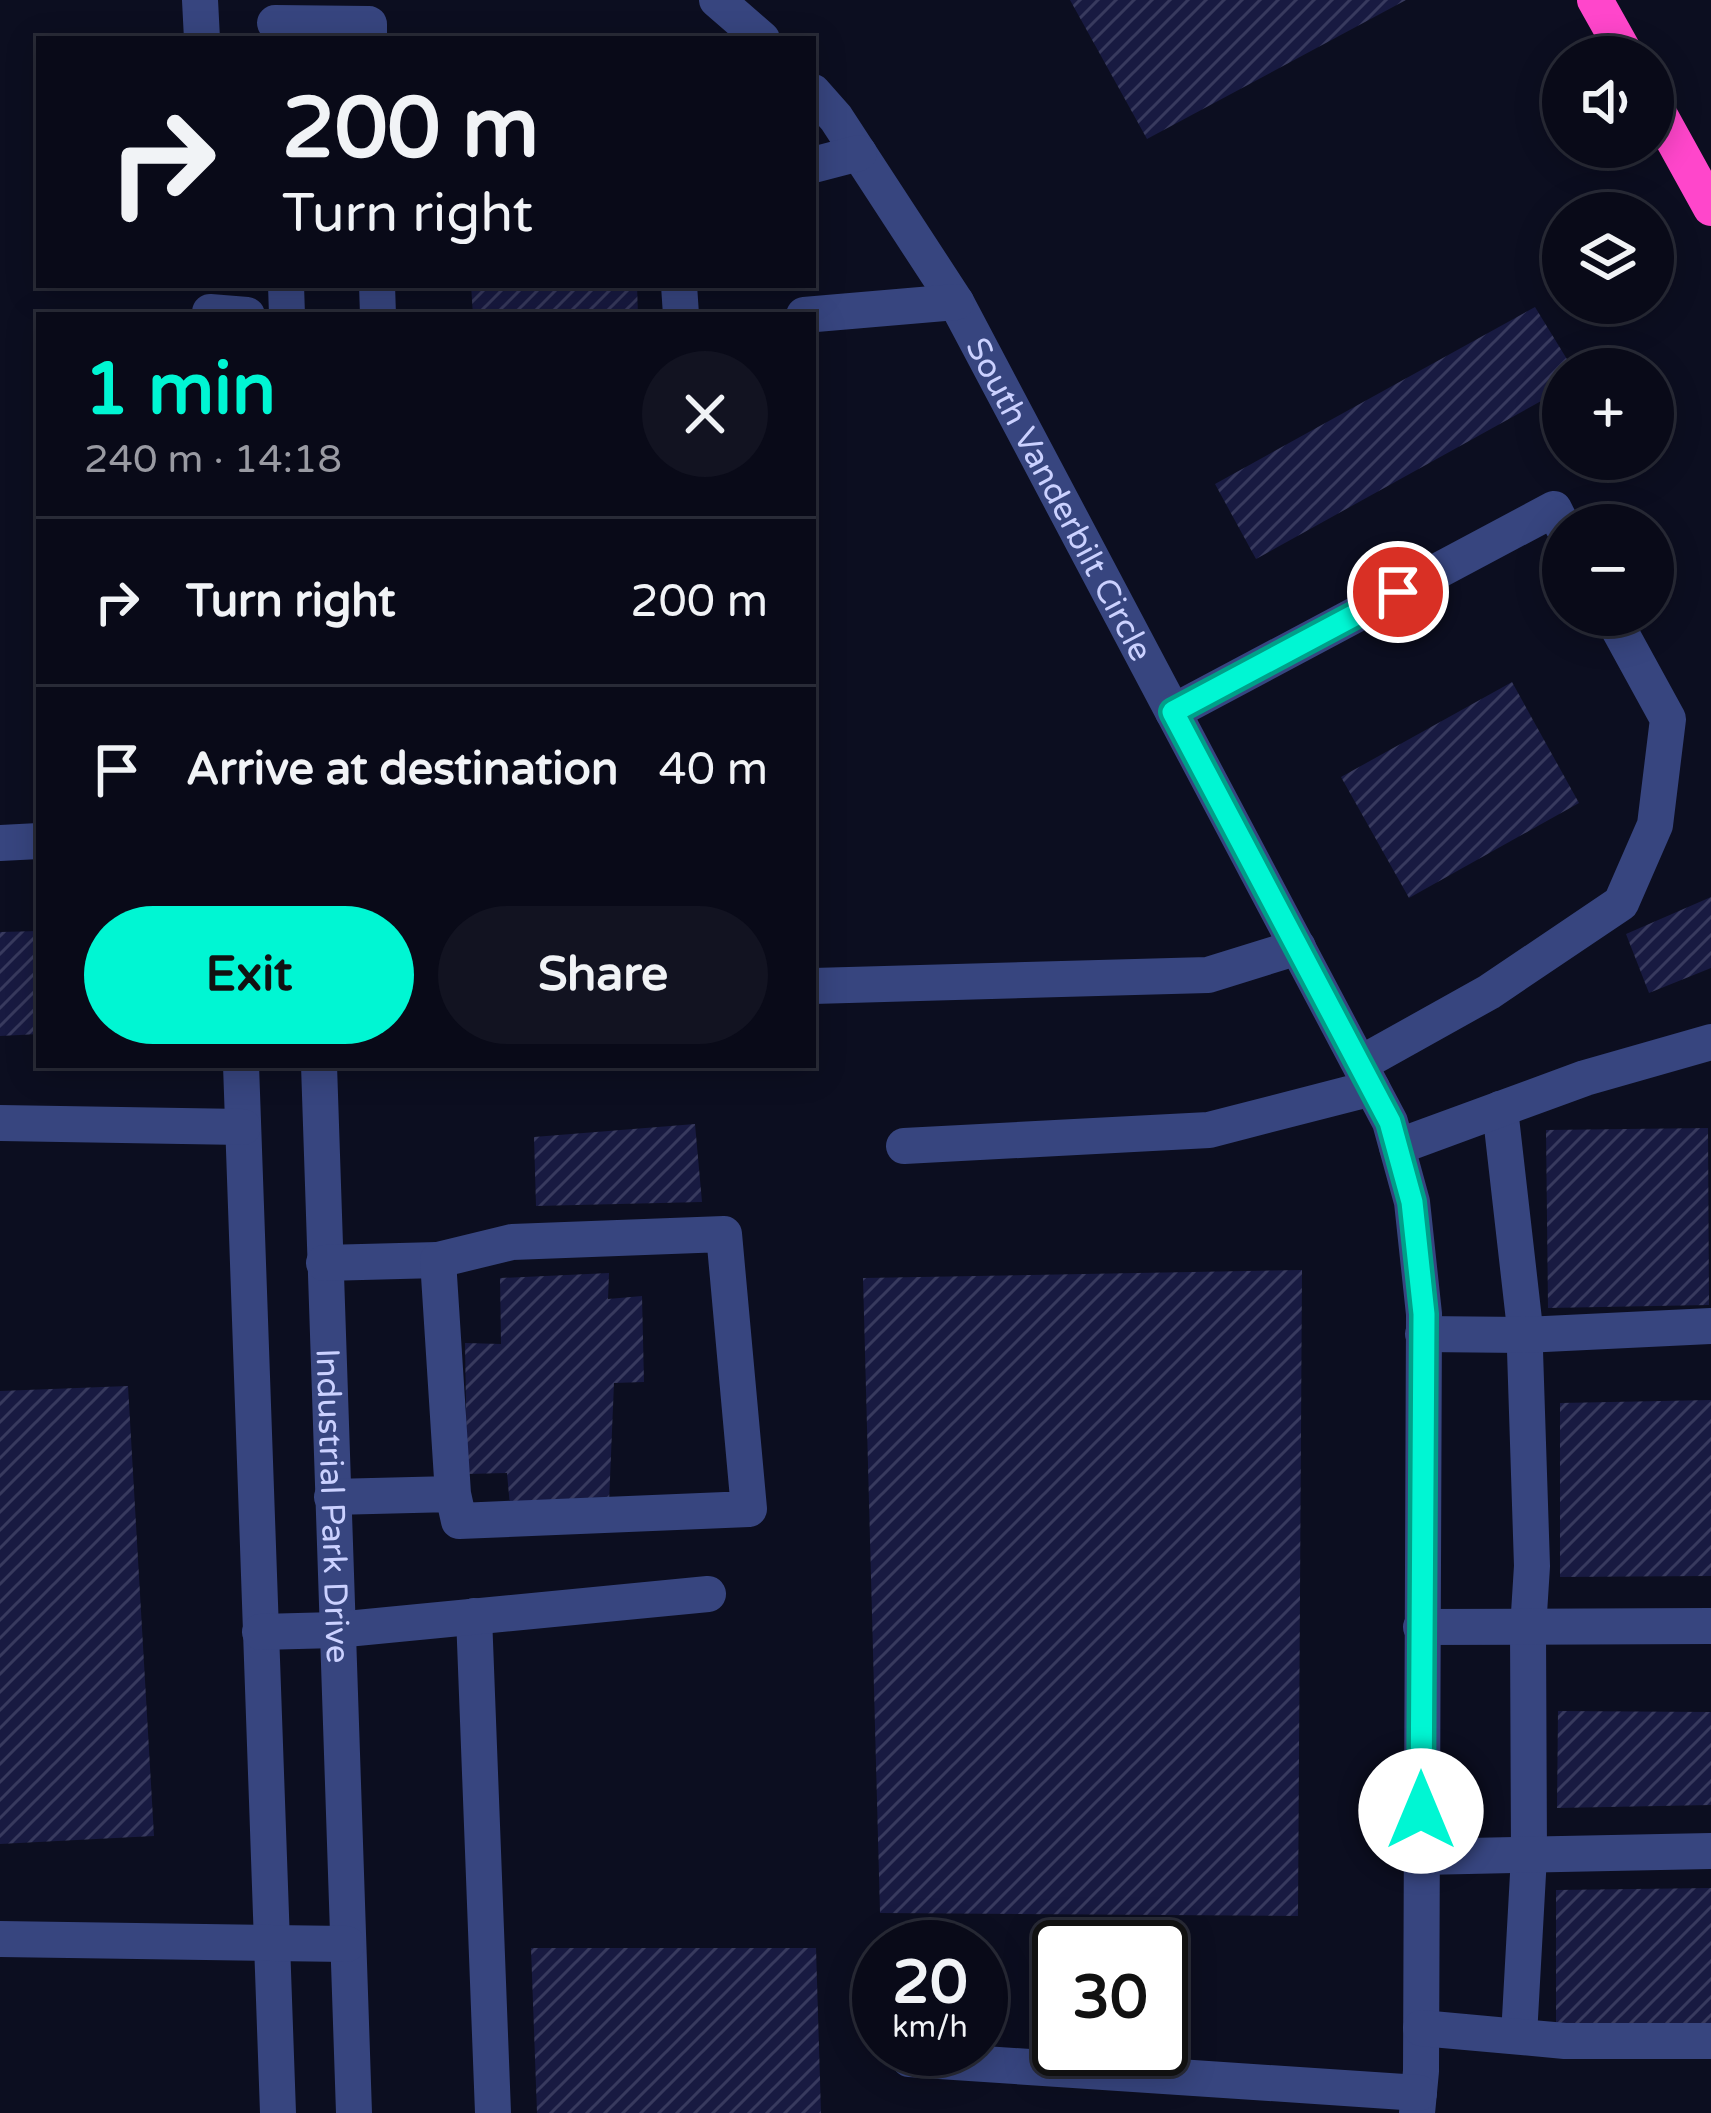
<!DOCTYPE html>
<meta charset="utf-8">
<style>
body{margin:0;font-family:"Varela Round",sans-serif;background:#121321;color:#f1f3f6;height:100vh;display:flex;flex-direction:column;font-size:45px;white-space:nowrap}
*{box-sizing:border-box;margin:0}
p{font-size:39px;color:#999aa2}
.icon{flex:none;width:66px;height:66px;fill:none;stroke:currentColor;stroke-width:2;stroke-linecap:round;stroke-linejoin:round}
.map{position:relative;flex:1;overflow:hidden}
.side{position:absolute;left:36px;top:312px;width:780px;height:756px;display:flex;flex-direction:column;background:#090a18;border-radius:0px;box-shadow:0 6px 30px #0003,0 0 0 3px #292b37}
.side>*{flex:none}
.top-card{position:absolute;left:36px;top:36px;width:780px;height:252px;border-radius:0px;box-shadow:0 6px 30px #0003,0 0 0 3px #292b37;background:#090a18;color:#f1f3f6;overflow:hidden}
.tools{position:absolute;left:1542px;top:36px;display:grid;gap:24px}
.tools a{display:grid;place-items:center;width:132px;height:132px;border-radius:50%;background:#090a18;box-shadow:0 6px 30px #0003,0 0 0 3px #292b37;font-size:60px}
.speed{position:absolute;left:852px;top:1920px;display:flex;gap:24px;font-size:60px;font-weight:700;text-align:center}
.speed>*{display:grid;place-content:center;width:156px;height:156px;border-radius:50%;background:#090a18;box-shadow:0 6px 30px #0003,0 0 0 3px #292b37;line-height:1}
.speed small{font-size:30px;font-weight:400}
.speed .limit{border:6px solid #111;border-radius:18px;background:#fff;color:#111}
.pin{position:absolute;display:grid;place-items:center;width:102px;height:102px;color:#fff;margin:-51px;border:6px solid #fff;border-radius:50%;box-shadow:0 3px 12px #0007}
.me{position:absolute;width:132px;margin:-66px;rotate:0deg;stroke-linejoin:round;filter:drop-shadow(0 0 9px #0008)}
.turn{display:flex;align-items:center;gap:42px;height:252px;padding:0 48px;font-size:54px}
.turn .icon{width:156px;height:156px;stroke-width:2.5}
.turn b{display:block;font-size:84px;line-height:102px}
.round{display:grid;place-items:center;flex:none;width:126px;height:126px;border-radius:63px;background:#121321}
.overview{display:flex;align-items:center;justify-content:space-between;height:204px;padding:0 48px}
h1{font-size:72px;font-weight:800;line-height:90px;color:#00f6d3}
.cta{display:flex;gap:24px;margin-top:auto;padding:24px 48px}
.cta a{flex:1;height:138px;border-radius:72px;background:#00f6d3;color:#111;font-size:48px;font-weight:800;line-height:138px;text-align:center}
.cta a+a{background:#121321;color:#f1f3f6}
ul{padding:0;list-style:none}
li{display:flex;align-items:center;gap:36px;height:168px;padding:0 48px;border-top:3px solid #292b37}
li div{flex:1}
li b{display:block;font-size:45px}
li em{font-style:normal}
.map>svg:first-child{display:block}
.building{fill:url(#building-hatch)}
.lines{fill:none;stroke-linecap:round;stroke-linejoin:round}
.minor{stroke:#37457f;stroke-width:36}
.highway{stroke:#ff46cb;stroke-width:36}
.route-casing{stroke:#00a089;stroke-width:30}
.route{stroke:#00f6d3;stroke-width:21}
.labels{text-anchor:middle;stroke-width:9;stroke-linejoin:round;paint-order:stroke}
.street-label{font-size:33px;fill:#cbd1ff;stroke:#0c0e20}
</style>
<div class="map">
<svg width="1711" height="2113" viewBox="0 0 1711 2113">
<defs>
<pattern id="building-hatch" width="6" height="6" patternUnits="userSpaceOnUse" patternTransform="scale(3)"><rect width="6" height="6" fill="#181a41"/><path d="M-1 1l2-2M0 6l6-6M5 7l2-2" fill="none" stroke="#383a5e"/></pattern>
</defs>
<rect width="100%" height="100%" fill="#0c0e20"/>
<path class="building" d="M1070,0H1406L1147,139Z
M456,34H538V39H456Z
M471,285H637L638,315H473Z
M1535,307L1573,369H1563V389L1256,559L1215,484Z
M1512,682L1579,803L1409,898L1341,777Z
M1711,897V968L1649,993L1626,934Z
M39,931V1034L0,1036V932Z
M695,1124L702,1202L536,1206L534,1137Z
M1708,1128L1709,1305L1548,1308L1546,1130Z
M1302,1270L1298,1916L880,1913L863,1278Z
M609,1273L608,1299L642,1296L644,1382L614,1383L609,1503L510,1507L507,1473L467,1474L465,1343L501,1344L500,1278Z
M128,1386L154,1836L0,1844V1391Z
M1711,1400V1576L1560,1577V1403Z
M1558,1711L1711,1712V1805L1557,1808Z
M1711,1888V2026L1556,2028V1890Z
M531,1948H816L821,2113H537Z"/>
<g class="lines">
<g class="minor">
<path d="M200,0L202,39"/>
<path d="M717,0L762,39"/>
<path d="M275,23L369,24V39"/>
<path id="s1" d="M813,92L836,118L956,302L1390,1122L1412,1202L1424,1314L1421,2071L1417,2113"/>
<path d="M813,165L859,153"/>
<path d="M286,285L287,315"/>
<path d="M377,285L378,315"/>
<path d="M679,285L681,315"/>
<path d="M210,312L247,315"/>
<path d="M804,315L956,302"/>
<path d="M1173,712L1554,509L1563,527"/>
<path d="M0,843L39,841"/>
<path d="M813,986L1208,975L1298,947"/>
<path d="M1360,1064L1489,992L1621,903L1655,825L1668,719L1611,615"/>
<path d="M241,1065L278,2113"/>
<path id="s2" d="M319,1065L354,2113"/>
<path d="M1500,1109L1524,1320L1532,1566L1528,1629L1529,1856L1519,2036"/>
<path d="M0,1123L243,1127"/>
<path d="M904,1146L1209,1130L1372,1088"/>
<path d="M1397,1147L1585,1078L1711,1042"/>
<path d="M324,1263L438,1260"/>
<path d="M1423,1334L1524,1335L1711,1326"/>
<path d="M332,1497L453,1494L438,1260L512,1242L724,1234L749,1509L459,1521L453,1494"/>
<path d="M474,1616L493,2113"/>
<path d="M1421,1627L1711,1626"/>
<path d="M260,1632L336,1630L708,1594"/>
<path d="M1421,1857L1711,1851"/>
<path d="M0,1939L347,1944"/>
<path d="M1421,2028L1565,2041H1711"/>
<path d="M909,2059L1419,2093"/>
</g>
<path class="highway" d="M1595,0L1627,57
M1653,103L1711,208"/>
</g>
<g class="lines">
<defs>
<path id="route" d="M1398,592L1173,712L1390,1122L1412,1202L1424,1314L1421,1811"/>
</defs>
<use href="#route" class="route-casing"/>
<use href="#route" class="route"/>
</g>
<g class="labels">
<g class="street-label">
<text dy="12" stroke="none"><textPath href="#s1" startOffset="477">South Vanderbilt Circle</textPath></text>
<text dy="12" stroke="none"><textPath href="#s2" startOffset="441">Industrial Park Drive</textPath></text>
</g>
</g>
</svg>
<div class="tools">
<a><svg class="icon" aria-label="sound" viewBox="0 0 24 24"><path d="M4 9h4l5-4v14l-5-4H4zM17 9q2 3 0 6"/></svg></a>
<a><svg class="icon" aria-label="layers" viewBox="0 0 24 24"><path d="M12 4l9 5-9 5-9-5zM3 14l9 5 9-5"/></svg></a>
<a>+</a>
<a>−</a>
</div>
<div class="speed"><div>20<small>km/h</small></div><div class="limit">30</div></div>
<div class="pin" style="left:1398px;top:592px;background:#d93025"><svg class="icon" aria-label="arrive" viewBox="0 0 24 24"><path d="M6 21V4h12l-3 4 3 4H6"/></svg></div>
<svg class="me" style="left:1421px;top:1811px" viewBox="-20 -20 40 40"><circle r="19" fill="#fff"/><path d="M0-13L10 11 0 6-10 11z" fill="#00f6d3"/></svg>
<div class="top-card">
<div class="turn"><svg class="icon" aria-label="right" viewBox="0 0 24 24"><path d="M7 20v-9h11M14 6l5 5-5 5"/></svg><div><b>200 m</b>Turn right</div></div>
</div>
<section class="side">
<div class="overview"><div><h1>1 min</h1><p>240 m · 14:18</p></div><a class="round"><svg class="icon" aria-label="close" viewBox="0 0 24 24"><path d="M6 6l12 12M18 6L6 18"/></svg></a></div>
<ul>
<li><svg class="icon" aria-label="right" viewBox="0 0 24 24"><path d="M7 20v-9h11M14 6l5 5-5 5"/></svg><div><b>Turn right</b></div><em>200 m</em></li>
<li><svg class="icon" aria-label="arrive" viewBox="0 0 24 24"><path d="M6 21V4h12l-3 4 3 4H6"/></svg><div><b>Arrive at destination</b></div><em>40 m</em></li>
</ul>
<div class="cta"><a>Exit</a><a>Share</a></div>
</section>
</div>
